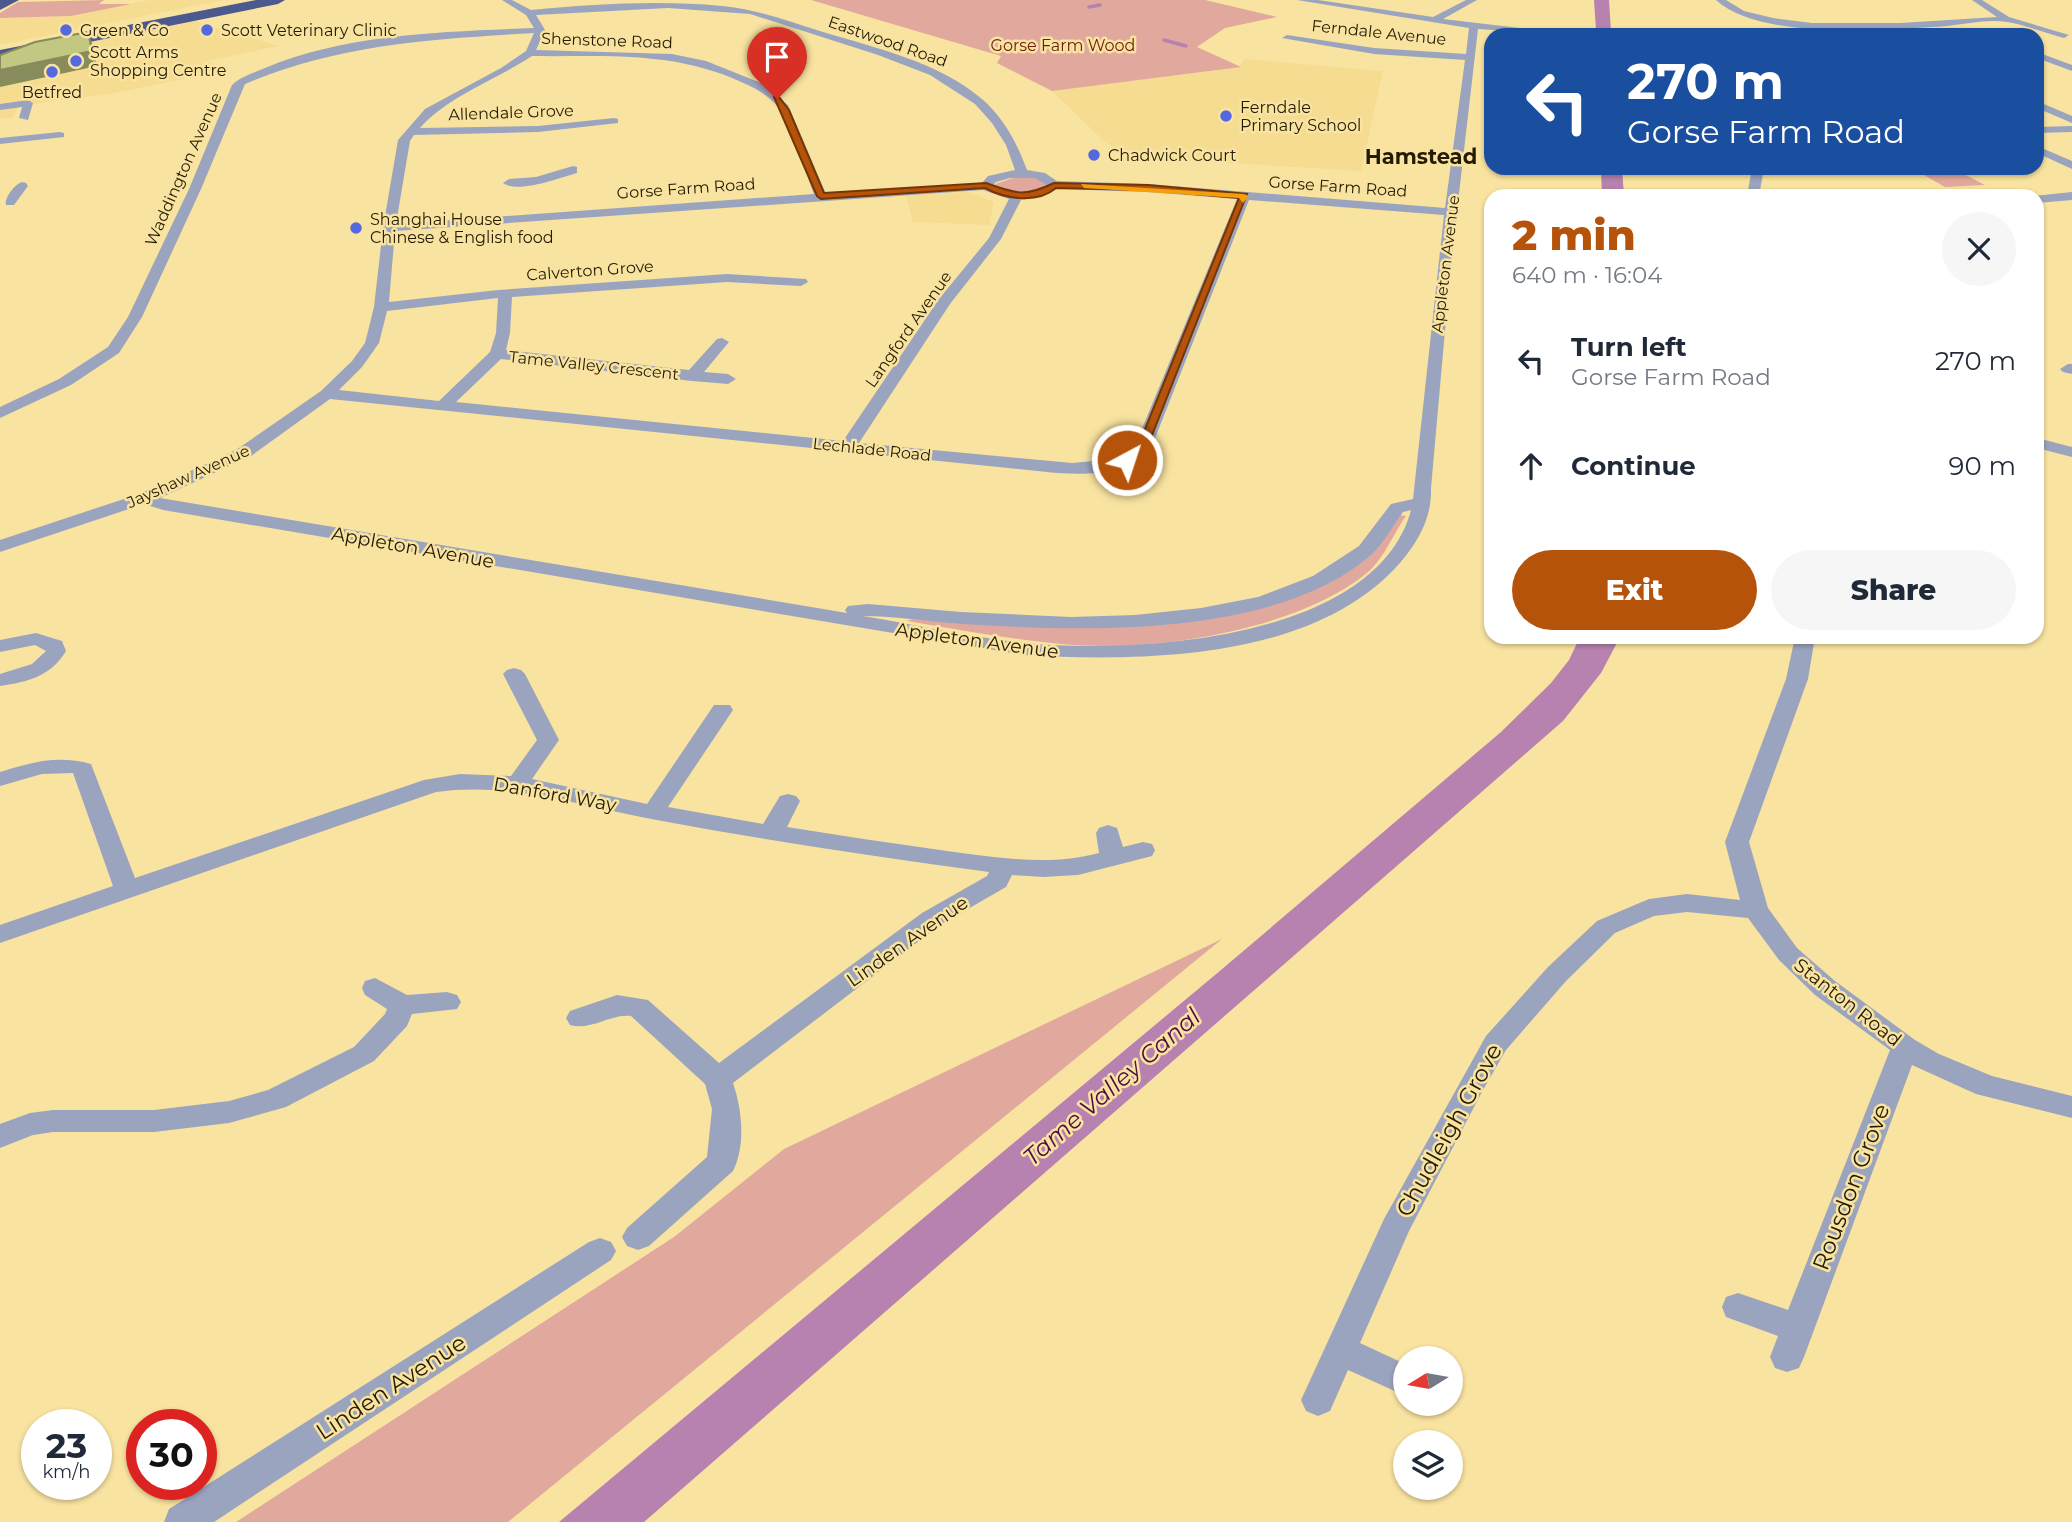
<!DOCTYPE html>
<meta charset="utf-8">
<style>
body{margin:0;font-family:Montserrat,sans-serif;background:#f6f6f7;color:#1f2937;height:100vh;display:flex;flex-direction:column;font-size:26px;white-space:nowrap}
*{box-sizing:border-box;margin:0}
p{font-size:23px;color:#747a83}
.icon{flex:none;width:38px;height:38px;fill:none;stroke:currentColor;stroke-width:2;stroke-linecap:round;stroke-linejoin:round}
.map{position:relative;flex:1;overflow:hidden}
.panel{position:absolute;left:1484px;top:189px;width:560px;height:455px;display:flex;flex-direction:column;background:#fff;border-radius:21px;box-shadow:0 2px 5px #0004}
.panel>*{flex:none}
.hud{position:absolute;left:1484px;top:28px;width:560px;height:147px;border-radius:21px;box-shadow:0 2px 5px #0004;background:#1a4fa0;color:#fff;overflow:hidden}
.needle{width:46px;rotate:259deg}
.controls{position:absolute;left:1393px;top:1346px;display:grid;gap:14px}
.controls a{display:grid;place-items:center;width:70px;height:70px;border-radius:50%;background:#fff;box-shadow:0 2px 5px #0004;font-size:35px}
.speed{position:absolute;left:21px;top:1409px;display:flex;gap:14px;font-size:35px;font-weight:700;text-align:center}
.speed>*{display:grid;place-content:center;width:91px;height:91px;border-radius:50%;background:#fff;box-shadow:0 2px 5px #0004;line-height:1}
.speed small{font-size:18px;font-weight:400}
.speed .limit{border:10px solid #d22;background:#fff;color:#111}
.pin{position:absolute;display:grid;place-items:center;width:60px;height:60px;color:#fff;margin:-72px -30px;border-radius:50% 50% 50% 0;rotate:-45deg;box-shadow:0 0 7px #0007}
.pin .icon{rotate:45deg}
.me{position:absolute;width:77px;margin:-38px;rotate:40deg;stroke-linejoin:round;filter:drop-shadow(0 0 5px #0008)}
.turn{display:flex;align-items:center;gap:24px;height:147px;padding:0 28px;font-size:32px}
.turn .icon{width:91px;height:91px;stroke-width:2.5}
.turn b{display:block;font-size:49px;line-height:60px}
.round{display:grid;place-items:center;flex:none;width:74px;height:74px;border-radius:37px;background:#f6f6f7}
.overview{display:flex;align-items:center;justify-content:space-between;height:119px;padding:0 28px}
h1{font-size:42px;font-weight:800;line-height:52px;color:#b45309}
.action{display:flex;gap:14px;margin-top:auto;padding:14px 28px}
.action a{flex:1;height:80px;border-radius:42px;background:#b45309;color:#fff;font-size:28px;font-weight:800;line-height:80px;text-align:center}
.action a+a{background:#f6f6f7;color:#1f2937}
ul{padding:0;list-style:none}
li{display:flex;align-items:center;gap:21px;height:105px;padding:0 28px}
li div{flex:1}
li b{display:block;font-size:26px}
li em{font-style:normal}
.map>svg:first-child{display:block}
.built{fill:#f5dc91}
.green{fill:#e1a99e}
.water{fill:#b782af}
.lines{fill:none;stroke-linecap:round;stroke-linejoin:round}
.stream{stroke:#b782af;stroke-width:3.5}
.street{fill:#9ba4be;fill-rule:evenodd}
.highway{fill:#4b598e;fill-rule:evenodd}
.shaded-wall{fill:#888b5b}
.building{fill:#c2c782;stroke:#888b5b;stroke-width:2}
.route{fill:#b45309;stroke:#753606;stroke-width:2}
.slow{fill:#f59e0b}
.poi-dot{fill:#5469df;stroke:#f9e3a0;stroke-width:2.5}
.labels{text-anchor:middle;stroke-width:5;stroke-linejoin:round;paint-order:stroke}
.far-poi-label{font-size:16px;fill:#241b02;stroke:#f9e3a0;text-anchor:start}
.far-street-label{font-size:16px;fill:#241b02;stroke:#f9e3a0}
.far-park-label{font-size:16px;fill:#6f1b0e;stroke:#f9e3a0}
.street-label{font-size:19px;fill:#241b02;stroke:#f9e3a0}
.far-district-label{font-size:21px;font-weight:bold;fill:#241b02;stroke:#f9e3a0}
.near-street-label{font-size:23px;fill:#241b02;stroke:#f9e3a0}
.near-water-label{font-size:24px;font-style:italic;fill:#4e0c49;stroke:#f9e3a0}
</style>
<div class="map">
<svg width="2072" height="1522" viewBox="0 0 2072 1522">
<rect width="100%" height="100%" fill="#f9e3a0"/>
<path class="built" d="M150,0H225L0,45V18L71,16Z
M195,21L279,46L207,61L227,70L114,93L19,106L12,118L0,119V60Z
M1244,59L1383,71L1361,171L1130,157L1105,142L1052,91L1240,67Z
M968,192L994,202L989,225L913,222L906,196Z"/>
<path class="green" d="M104,0L99,4H131L71,16L0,18V13L18,2Z
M811,0H1205L1277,17L1225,28L1197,47L1241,67L1052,91L997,63L1001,56Z
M1954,169L1985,185L1945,187L1915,170Z
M1016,177L1037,178L1048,184L1047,187L1022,193L996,188L995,184Z
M1399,515L1406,516C1394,533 1383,560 1367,573C1296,631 1150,653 1061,644C1009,639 958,630 907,621L912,619L1047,626L1243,611L1314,590L1367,556Z
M1222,939L508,1522H236L674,1237L784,1149Z"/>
<path class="water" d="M1594,0H1609L1611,32L1596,30Z
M1601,168H1622L1624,196H1602Z
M1580,637H1620L1601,673L1563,721L644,1522H559L1221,970L1501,732L1551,683L1569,660Z"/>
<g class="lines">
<path class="stream" d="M1089,7L1100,5
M1164,40L1186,46"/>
<path class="street" d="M502,0H512L531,10C594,4 659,0 722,6C756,9 788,21 820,31C875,48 937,61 982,99C1004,118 1017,143 1027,170L1045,173L1057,181L1148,184L1445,208L1465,60L1374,54L1282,38L1287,35L1374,48L1466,54L1469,28L1297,0H1318L1433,17L1466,0H1477L1443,19L1562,33L1564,35L1478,29L1451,263L1431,488C1432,517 1419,541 1399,564C1314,660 1144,662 1024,655L163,510L144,504L0,552V540L139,494L217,459L239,448L321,391L352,361L365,343L374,307L383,228L398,140L425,109L501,68L526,51L534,33C432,39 339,44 245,84L201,189L142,317L119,353L71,385L0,418V407L59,379L108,347L128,317L189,189L232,85C241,76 254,73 265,68C349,33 445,32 534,28L526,15ZM668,8L750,14L878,55L930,75L975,104L992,123L1006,145L1015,170L988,176L982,183L826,194L788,105L761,83L706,61L672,54L536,50L545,30L536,15ZM532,56C602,57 666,51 732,78C748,85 766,92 777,106C788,118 807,176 814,194L396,224L410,141L414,135L538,132L618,123V119L614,118L538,126L420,128C448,96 496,80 532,56ZM1010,178H1035L1047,185C1032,196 1009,196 993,185L996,182ZM1057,189L1148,192L1237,199L1134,448L1105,460L1072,463L859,443L950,304L1001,239L1021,200L1044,196ZM983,190L1009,199L989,238L939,299L843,441L456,402L501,359L692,381L728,384L736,379L728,374L704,372L729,342L722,338L717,339L689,370L506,350L510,333L512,297L727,282L801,286L808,282L806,279L727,274L498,290L389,302L395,231ZM1249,200L1444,215L1413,499L1391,504L1359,546L1313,576L1258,597L1201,608L1135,615L1071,617L961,612L868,604L848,606L845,610L847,613L160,498L251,456L330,399L1047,472C1078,475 1127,477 1150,451ZM498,298L496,333L490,352L439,401L339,390L362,367L379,343L387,311ZM1411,510C1376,641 1134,654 1025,643C971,637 916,625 863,616C896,616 930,622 964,624C1083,632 1276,638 1371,555C1384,543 1393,525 1403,512Z
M1716,0H1726L1744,11L1773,18L1812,23H1900L1997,17L1972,0H1982L2009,17L2069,35L2064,38C2045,33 2026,25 2007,22C1988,19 1966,24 1947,26C1888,30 1761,41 1716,0Z
M2037,52L2072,65V71L2037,58Z
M28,100L33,103L28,120L19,118L22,107L0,110V104Z
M2037,101L2072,116V123L2037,108Z
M2072,126V132L2037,133V127Z
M60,132L64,133V137L0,144V138Z
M2037,146L2072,161V169L2037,153Z
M573,166L577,167V173C559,178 518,194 503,183L509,179L536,177Z
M1752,168H1764L1759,196H1747Z
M22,182L26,183L28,186L14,205H6C4,198 15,184 22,182Z
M2072,192V200L2037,203V196H2034Z
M2068,364H2072V374L2063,372L2060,369Z
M2037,438L2072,447V457L2037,448Z
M36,633L62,641L66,651C51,676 28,682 0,686V674L32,664L46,651L35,645L0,652V640Z
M1795,637H1815L1808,679L1749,842L1768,908L1797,948L1835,981L1915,1040L1939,1054L1992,1076L2072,1096V1118L1976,1094L1912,1065L1804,1357L1799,1368L1787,1372L1775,1368L1770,1357L1778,1336L1726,1317L1722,1307L1726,1297L1738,1293L1788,1310L1890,1050L1815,995L1779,960L1748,918L1687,912L1654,916L1615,933L1566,981L1506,1050L1483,1090L1409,1231L1360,1343L1405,1364V1389L1397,1392L1348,1370L1330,1411L1318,1416L1306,1411L1301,1400L1384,1219L1486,1036L1548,967L1597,921L1649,899L1687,894L1740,900L1725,842L1786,679Z
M514,668L521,670L525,674L559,740L532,779L647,804L714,705H730L733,710L668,807L763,824L780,796L788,794L796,796L800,801L787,827C838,835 889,843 940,850C993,857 1047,867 1099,853L1096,833L1099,828L1108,825L1117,828L1123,847L1143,842L1152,844L1155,850L1152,856L1078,875L1043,877L1012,875L1006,887L940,925L733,1083C742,1109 746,1145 733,1171L649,1246L638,1250L627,1246L622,1237L627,1228L707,1157L712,1109L705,1084L631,1016C609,1014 591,1031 570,1025L566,1018L570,1011L617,995L648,1000L719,1063L922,913L987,876L989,872C879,857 770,841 662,821C586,808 514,781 436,792L0,943V925L113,886L73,773L42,774L0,786V772C32,762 58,755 91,764L135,878L424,780L460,774L511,776L537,740L503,674L507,670Z
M375,978L407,995L447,992L457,995L461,1002L457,1009L412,1014L407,1026L374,1061L286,1107L229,1123L154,1132H53L33,1135L0,1148V1124L30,1113L53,1110H154L229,1101L268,1090L354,1047L385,1014L387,1009L365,995L362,988L365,981Z
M600,1238L611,1242L616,1251L611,1260L214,1522H164L169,1509L589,1242Z"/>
<path class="highway" d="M0,0H19L0,10Z
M256,0H285L278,4L0,60V50Z"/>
</g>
<path class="shaded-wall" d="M88,32L93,46L97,66L0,87V70Z"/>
<path class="building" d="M88,32L92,51L0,70V55L35,42Z"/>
<path class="route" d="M774,97H779L789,110L824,193L986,183C1016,194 1025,197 1054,183L1148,185L1247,194L1145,453L1131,462L1121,460L1136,449L1141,439L1239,198L1148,190L1056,188C1037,204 1005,199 985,188L821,199L817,196Z"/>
<path class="slow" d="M1081,184L1244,194L1249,196L1243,203L1239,198L1084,188Z"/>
<g class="poi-dot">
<circle cx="66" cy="30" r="7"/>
<circle cx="207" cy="30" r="7"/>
<circle cx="76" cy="61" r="7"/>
<circle cx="52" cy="72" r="7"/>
<circle cx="1226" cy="116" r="7"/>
<circle cx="1094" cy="155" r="7"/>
<circle cx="356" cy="228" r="7"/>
</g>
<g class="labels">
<g class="far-poi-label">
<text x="80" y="36">Green &amp; Co</text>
<text x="221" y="36">Scott Veterinary Clinic</text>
<text x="90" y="58">Scott Arms<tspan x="90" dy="18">Shopping Centre</tspan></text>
<text x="52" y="98" text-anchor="middle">Betfred</text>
<text x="1240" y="113">Ferndale<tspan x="1240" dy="18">Primary School</tspan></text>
<text x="1108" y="161">Chadwick Court</text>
<text x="370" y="225">Shanghai House<tspan x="370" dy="18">Chinese &amp; English food</tspan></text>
</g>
<g class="far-street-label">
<text transform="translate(1379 32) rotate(6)" y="6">Ferndale Avenue</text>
<text transform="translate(607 40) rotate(2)" y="6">Shenstone Road</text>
<text transform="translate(888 41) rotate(19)" y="6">Eastwood Road</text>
<text transform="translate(511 112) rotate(-2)" y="6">Allendale Grove</text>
<text transform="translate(183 169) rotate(-66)" y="6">Waddington Avenue</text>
<text transform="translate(1338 186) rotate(4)" y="6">Gorse Farm Road</text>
<text transform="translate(686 188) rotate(-4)" y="6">Gorse Farm Road</text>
<text transform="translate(1445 264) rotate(-83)" y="6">Appleton Avenue</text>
<text transform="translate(590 270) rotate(-4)" y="6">Calverton Grove</text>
<text transform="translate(908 329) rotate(-55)" y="6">Langford Avenue</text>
<text transform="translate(594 365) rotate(6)" y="6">Tame Valley Crescent</text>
<text transform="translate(872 449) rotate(6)" y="6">Lechlade Road</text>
<text transform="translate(188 476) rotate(-24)" y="6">Jayshaw Avenue</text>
</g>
<g class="far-park-label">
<text x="1063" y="51">Gorse Farm Wood</text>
</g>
<g class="street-label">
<text transform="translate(413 547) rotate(10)" y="7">Appleton Avenue</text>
<text transform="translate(977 640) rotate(8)" y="7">Appleton Avenue</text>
<text transform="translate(555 794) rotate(10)" y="7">Danford Way</text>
<text transform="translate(907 941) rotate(-35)" y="7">Linden Avenue</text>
<text transform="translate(1848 1002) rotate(38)" y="7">Stanton Road</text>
</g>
<g class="far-district-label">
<text x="1421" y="164">Hamstead</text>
</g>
<g class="near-street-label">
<text transform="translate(1449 1130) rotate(-61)" y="8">Chudleigh Grove</text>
<text transform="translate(1851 1187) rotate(-69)" y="8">Rousdon Grove</text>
<text transform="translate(391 1387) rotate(-33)" y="8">Linden Avenue</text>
</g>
<g class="near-water-label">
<text transform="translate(1112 1087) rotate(-41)" y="8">Tame Valley Canal</text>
</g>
</g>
</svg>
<div class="controls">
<a><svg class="needle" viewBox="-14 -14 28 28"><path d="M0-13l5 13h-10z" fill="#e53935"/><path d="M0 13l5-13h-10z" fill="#747a83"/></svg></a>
<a><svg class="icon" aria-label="layers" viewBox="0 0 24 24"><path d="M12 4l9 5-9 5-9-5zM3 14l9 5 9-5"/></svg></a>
</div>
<div class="speed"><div>23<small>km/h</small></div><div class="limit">30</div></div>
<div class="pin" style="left:777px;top:99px;background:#d93025"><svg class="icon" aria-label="arrive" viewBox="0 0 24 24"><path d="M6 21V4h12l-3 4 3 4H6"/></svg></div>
<svg class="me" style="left:1127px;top:460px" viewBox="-20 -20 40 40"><circle r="17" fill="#b45309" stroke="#fff" stroke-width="3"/><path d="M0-11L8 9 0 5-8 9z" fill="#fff"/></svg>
<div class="hud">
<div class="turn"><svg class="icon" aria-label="left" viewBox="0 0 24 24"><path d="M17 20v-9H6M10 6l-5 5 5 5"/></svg><div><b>270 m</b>Gorse Farm Road</div></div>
</div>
<section class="panel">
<div class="overview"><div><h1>2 min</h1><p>640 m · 16:04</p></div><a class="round"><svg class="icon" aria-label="close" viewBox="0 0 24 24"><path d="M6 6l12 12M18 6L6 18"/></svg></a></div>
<ul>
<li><svg class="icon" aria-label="left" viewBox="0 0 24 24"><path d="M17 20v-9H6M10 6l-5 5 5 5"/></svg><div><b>Turn left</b><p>Gorse Farm Road</p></div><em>270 m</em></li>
<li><svg class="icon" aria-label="ahead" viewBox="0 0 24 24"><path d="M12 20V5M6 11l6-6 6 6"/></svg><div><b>Continue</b></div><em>90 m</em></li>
</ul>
<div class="action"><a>Exit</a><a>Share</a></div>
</section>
</div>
